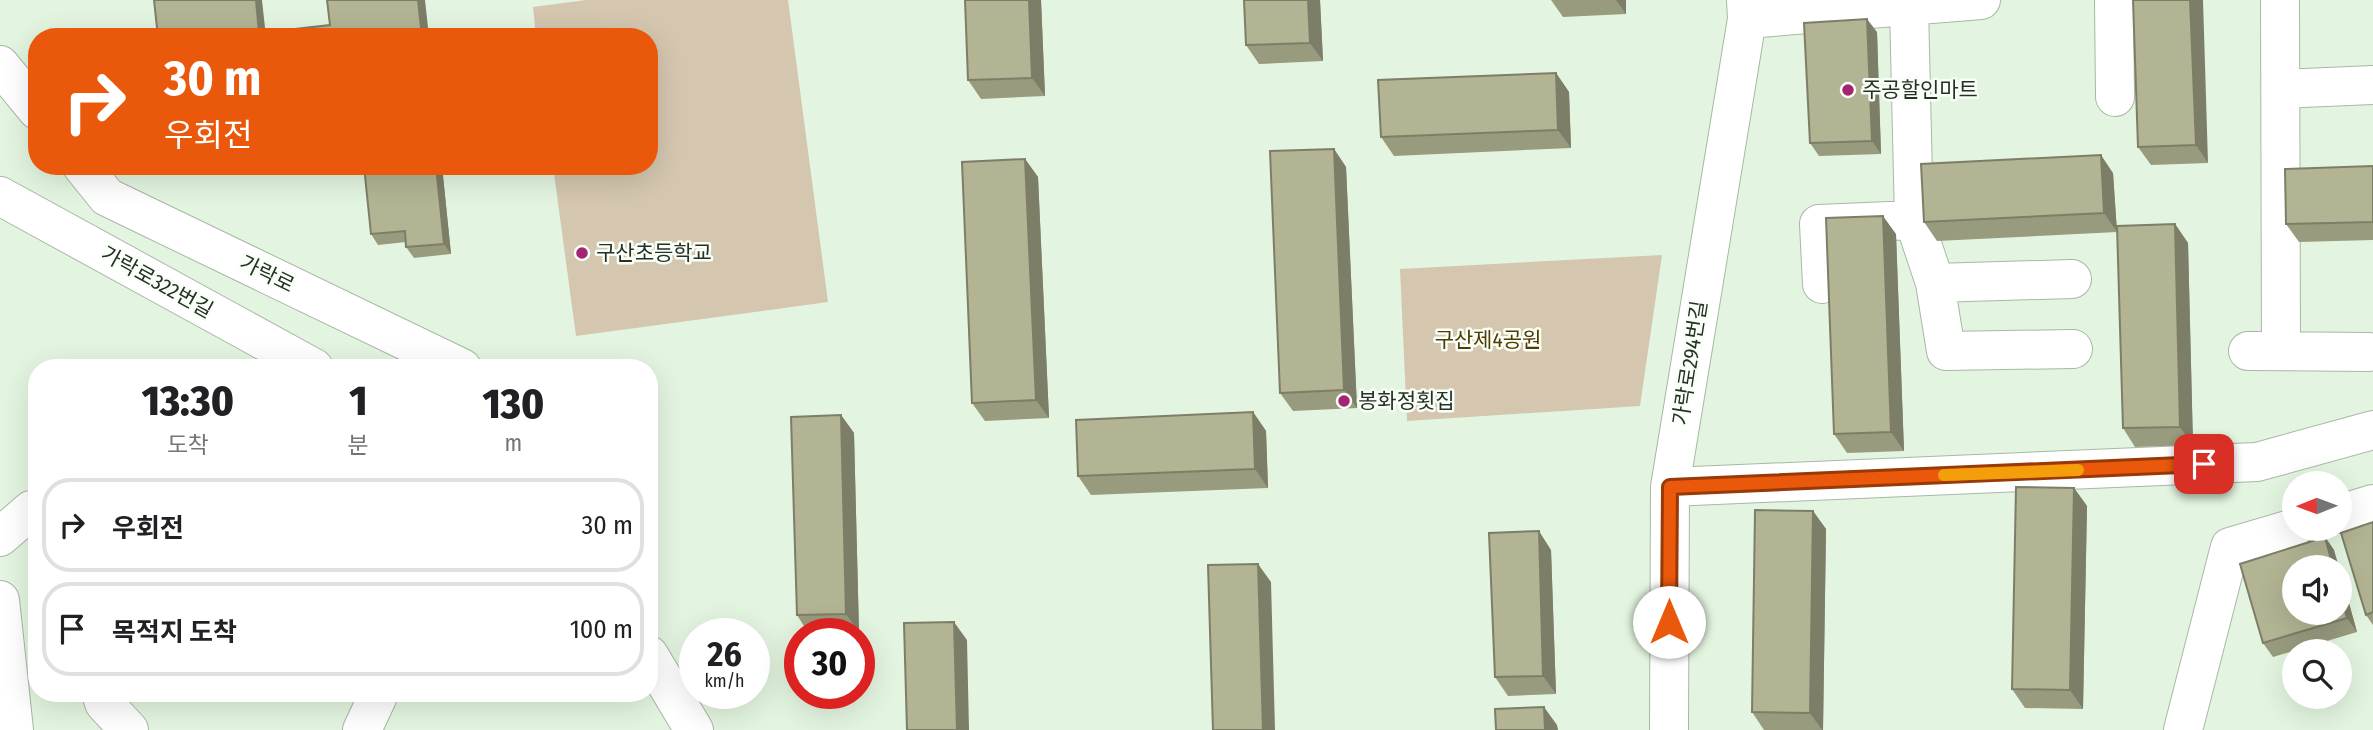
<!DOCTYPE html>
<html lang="ko">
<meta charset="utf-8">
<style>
body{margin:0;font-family:"Fira Sans Condensed","Noto Sans KR",sans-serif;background:#f6f6f6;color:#202124;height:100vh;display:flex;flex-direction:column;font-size:26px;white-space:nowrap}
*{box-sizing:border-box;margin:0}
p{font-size:23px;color:#757577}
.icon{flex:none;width:38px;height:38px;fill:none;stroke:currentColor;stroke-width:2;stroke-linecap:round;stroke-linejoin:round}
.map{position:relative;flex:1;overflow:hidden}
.sheet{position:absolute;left:28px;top:359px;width:630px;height:343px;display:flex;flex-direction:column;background:#fff;border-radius:28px;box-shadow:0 7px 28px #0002}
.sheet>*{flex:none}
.hud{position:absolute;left:28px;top:28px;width:630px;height:147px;border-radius:28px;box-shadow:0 7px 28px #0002;background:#ea580c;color:#fff;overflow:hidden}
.needle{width:46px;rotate:269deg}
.buttons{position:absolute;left:2282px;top:471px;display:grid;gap:14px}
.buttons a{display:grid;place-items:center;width:70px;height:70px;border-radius:50%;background:#fff;box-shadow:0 7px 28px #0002;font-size:35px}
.speed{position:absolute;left:679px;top:618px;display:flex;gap:14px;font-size:35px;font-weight:700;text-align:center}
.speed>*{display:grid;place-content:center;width:91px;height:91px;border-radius:50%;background:#fff;box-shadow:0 7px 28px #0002;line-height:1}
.speed small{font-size:18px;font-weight:400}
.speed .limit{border:10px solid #d22;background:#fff;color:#111}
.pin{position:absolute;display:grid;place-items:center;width:60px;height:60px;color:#fff;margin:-30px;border-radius:14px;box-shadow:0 4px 10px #0006}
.me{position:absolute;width:77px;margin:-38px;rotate:0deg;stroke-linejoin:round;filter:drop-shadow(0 0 5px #0008)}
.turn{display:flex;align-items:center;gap:24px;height:147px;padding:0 21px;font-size:32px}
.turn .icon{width:91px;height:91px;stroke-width:2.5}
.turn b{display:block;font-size:49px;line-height:60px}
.eta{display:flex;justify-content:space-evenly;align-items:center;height:119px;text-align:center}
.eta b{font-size:42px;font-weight:800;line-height:49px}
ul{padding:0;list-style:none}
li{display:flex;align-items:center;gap:21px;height:94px;margin:0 14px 10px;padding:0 7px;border:4px solid #e0e0e0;border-radius:28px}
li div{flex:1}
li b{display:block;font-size:26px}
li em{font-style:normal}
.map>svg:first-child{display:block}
.park{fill:#d4c6af}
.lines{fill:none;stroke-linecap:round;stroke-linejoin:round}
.minor-casing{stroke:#a8b8a5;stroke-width:40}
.minor{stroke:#fff;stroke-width:38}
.wall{fill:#999b7e}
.shaded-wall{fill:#7d7e67}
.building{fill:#b2b493;stroke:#7d7e67;stroke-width:2}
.route-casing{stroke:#983908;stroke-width:18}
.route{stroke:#ea580c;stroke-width:12}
.slow{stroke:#f59e0b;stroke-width:12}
.poi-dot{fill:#a42373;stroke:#f8fff6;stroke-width:2.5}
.labels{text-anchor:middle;stroke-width:5;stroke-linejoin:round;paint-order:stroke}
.poi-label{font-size:21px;fill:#282f27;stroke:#f8fff6;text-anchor:start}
.street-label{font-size:21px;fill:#282f27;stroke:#f8fff6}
.park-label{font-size:21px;fill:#533902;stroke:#f8fff6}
</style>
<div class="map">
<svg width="2373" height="730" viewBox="0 0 2373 730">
<rect width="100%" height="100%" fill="#e3f5e0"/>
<path class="park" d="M586,0H788L828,302L576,336L553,166H649V37H536L533,7Z
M1662,255L1640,406L1407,421L1400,269Z"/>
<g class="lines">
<defs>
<path id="minor" d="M2114,0L2115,97
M2280,0L2281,351
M1909,7L1914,220
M1747,19L1981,0
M0,65L37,110
M2281,89L2373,85
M82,166L107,197L462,368
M0,196L314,368
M1935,283L1946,351L2073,349
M1822,284L1819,224L1914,220L1935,283L2072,279
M2248,351L2369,352
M1670,487L2257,462L2373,430
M2340,514L2373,504
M0,537L31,510L37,521
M0,600L14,730
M649,655L694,730
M101,693L104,703L129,730
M362,730L377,698L374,693
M1669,730L1670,487L1747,19L1746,0
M2183,730L2230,547L2294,528"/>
</defs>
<use href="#minor" class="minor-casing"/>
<use href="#minor" class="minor"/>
</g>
<path class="wall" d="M965,0H1041L1045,96L981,99L968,80Z
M1244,0H1320L1323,61L1259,64L1246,45Z
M1551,0H1626V14L1563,17Z
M2133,0L2208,163L2151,165L2138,147Z
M1877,32L1881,154L1819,156L1810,143Z
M1556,73L1569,92L1571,148L1394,156L1381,137Z
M1334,149L1346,167L1357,408L1293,411L1280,393Z
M1025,159L1038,177L1049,418L985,421L972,403Z
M215,166H277L220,172Z
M364,166H442L451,254L414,258L406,247V242L378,245L371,234Z
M2373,166V240L2299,242L2286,224Z
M2113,173L2117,232L1937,241L1924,222Z
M2175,224L2188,243L2193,445L2135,447L2123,428Z
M1896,234L1904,451L1847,453L1834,434Z
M1253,412L1266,431L1268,488L1091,495L1078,476Z
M841,415L854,433L859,632L809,634L797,615Z
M2074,488L2087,506L2083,709L2025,708L2012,689Z
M1813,511L1826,529L1823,730H1764L1752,712Z
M2373,522V625L2366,615Z
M2325,537L2334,550L2340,612V571L2357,632L2273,657L2263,643Z
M1551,550L1556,694L1508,696L1495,677Z"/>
<path class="shaded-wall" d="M256,0H262L266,37L259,33Z
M418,0H425L429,37H422Z
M1029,0H1041L1045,96L1032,78Z
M1308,0H1320L1323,61L1310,43Z
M1616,0H1626V14Z
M2190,0H2203L2208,163L2196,145Z
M1867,19L1877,32L1881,154L1872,141Z
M1556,73L1569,92L1571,148L1558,130Z
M1334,149L1346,167L1357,408L1344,390Z
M2101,155L2113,173L2117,232L2104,213Z
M1025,159L1038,177L1049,418L1036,400Z
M436,166H442L451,254L444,244Z
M1883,216L1896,234L1904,451L1891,432Z
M2175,224L2188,243L2193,445L2180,427Z
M1253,412L1266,431L1268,488L1255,469Z
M841,415L854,433L859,632L846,614Z
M2074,488L2087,506L2083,709L2070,690Z
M1813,511L1826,529L1823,730H1822L1810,713Z
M1539,531L1551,550L1556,694L1543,676Z
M2325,537L2334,550L2339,567H2333Z
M1258,564L1271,582L1275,730H1263Z
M2340,571L2357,632L2347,618L2340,592Z
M954,622L967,640L969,730H957Z
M1544,707L1557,725L1558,730H1545Z"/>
<path class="building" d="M154,0H256L259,33L330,25L327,0H418L422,37H158Z
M965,0H1029L1032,78L968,80Z
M1244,0H1308L1310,43L1246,45Z
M2133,0H2190L2196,145L2138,147Z
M1867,19L1872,141L1810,143L1804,23Z
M1556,73L1558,130L1381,137L1378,80Z
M1334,149L1344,390L1280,393L1270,151Z
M2101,155L2104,213L1924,222L1921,164Z
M1025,159L1036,400L972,403L962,162Z
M364,166H436L444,244L406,247L405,231L371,234Z
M2373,166V222L2286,224L2285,169Z
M1883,216L1891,432L1834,434L1826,218Z
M2175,224L2180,427L2123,428L2117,226Z
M1253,412L1255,469L1078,476L1076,420Z
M841,415L846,614L797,615L791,417Z
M2016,487L2074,488L2070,690L2012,689Z
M1755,510L1813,511L1810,713L1752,712Z
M2373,522V612L2366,615L2341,533Z
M1539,531L1543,676L1495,677L1489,533Z
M2325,537L2333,567H2294V612H2340V592L2347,618L2263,643L2240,564Z
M1258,564L1263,730H1213L1208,565Z
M954,622L957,730H907L904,623Z
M1544,707L1545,730H1496L1495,709Z"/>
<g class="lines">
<defs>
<path id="route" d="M1669,622L1670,487L2204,464"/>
</defs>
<use href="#route" class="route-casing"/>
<use href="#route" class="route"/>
<path class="slow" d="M1944,475L2078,470"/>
</g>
<g class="poi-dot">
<circle cx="1848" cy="90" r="7"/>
<circle cx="582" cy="253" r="7"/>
<circle cx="1344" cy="401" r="7"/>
</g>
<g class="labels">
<g class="poi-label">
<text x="1862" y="97">주공할인마트</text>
<text x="596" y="260">구산초등학교</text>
<text x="1358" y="408">봉화정횟집</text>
</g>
<g class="street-label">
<text transform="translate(267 274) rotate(26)" y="7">가락로</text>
<text transform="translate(157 282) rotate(29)" y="7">가락로322번길</text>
<text transform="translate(1690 363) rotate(-81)" y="7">가락로294번길</text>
</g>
<g class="park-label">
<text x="1488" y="347">구산제4공원</text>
</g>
</g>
</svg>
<div class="buttons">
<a><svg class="needle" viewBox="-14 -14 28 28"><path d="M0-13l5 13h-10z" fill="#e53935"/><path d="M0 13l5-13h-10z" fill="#757577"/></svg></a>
<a><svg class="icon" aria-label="sound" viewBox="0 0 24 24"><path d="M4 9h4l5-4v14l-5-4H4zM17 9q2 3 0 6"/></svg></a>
<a><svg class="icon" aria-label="search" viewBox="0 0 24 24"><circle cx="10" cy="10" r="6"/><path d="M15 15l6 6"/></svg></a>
</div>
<div class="speed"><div>26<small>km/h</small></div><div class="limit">30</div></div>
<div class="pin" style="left:2204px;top:464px;background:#d93025"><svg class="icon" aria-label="arrive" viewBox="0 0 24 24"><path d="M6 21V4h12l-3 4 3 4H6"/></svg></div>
<svg class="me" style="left:1669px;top:622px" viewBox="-20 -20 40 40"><circle r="19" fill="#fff"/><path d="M0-13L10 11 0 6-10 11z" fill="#ea580c"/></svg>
<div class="hud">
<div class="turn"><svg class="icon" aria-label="right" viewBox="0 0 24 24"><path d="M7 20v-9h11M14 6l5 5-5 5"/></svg><div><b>30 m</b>우회전</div></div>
</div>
<section class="sheet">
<div class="eta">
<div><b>13:30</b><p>도착</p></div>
<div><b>1</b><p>분</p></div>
<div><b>130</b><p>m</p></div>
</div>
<ul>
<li><svg class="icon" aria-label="right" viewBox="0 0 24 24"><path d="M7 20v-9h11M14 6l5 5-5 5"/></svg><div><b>우회전</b></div><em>30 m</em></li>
<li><svg class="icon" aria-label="arrive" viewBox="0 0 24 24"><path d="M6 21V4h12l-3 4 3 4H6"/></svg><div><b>목적지 도착</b></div><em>100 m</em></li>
</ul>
</section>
</div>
